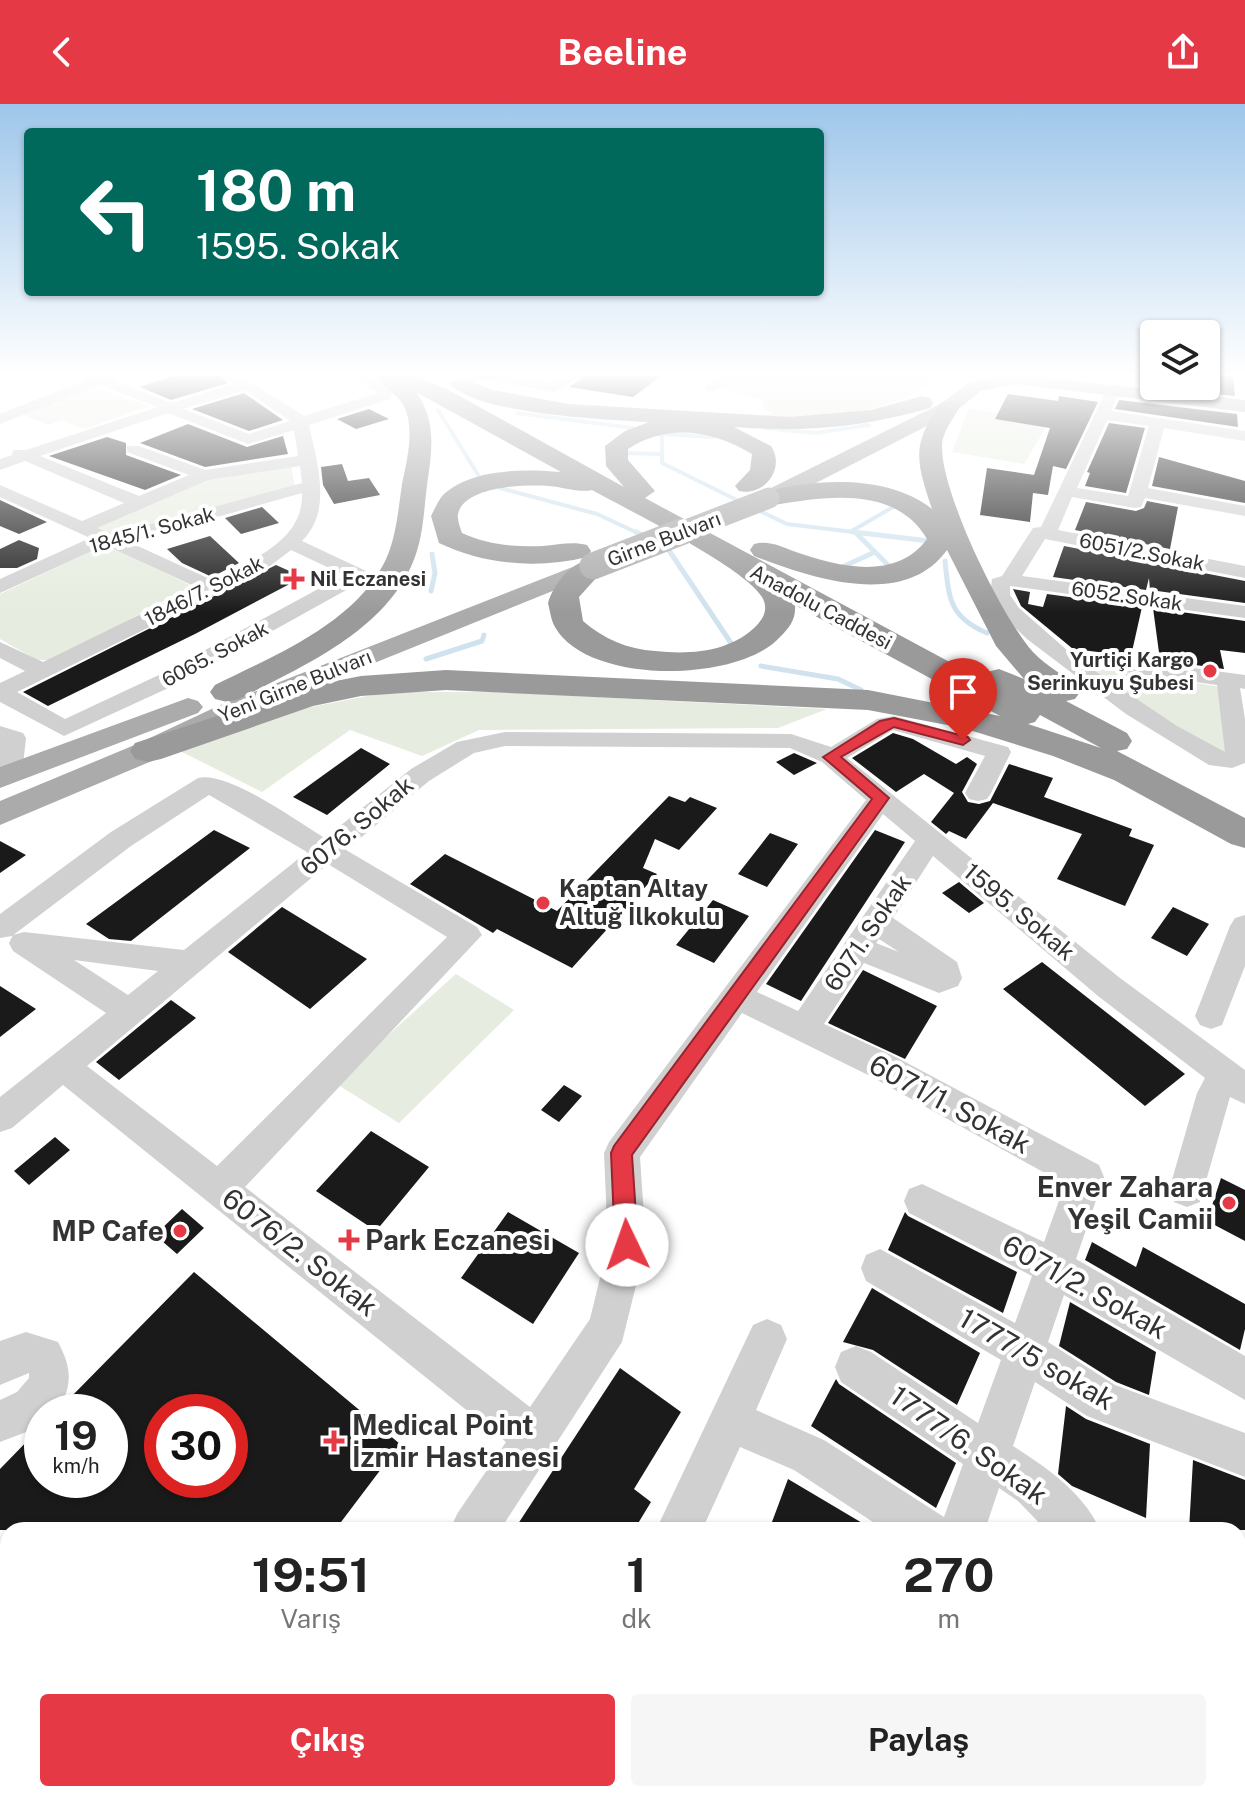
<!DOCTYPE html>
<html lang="tr">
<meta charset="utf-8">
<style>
body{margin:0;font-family:"Public Sans",sans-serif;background:#f6f6f6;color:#222;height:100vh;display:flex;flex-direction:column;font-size:30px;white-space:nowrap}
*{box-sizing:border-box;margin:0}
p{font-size:26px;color:#767676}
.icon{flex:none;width:44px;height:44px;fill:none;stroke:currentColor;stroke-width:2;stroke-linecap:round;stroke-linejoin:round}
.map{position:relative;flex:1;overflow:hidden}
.drawer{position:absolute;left:0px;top:1418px;width:1246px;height:280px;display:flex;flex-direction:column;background:#fff;border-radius:24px 24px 0 0;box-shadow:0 2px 6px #0004}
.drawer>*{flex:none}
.guide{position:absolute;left:24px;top:24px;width:800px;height:168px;border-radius:8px;box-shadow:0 2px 6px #0004;background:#00695c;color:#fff;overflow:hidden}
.controls{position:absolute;left:1140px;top:216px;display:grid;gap:16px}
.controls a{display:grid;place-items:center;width:80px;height:80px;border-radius:8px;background:#fff;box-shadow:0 2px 6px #0004;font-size:40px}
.speed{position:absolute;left:24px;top:1290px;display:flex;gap:16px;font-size:40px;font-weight:700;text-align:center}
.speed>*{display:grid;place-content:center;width:104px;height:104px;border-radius:50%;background:#fff;box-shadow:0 2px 6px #0004;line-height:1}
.speed small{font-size:20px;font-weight:400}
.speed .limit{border:12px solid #d22;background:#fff;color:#111}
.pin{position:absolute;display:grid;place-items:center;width:68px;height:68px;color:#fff;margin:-82px -34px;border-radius:50% 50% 50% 0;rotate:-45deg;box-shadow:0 0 8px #0007}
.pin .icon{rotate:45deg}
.me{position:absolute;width:88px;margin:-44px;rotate:357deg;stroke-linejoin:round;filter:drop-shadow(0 0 6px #0008)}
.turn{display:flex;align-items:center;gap:28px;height:168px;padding:0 40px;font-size:36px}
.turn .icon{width:104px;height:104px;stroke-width:2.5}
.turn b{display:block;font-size:56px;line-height:68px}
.eta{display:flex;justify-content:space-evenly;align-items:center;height:136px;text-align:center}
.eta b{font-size:48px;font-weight:700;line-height:56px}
.button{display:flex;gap:16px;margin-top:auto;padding:16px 40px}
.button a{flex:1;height:92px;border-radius:8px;background:#e63946;color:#fff;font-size:32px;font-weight:700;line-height:92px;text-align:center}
.button a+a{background:#f6f6f6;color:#222}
header{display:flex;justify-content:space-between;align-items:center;height:104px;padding:0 40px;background:#e63946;color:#fff;font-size:36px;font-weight:700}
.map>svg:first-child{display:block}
.green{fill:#e6ecdf}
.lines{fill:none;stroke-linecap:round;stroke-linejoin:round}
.stream-far1{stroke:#cfe2ee;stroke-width:4}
.stream{stroke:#cfe2ee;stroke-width:5}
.building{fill:#1a1a1a;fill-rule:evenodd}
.minor{fill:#d0d0d0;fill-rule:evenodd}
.major{fill:#ababab;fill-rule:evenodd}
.highway{fill:#9a9a9a;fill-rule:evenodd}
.major-bridge-far1{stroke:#ababab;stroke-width:21}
.major-bridge{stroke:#ababab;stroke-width:27}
.route{fill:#e63946;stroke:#96252e;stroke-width:2}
.poi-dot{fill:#e63946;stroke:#fff;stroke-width:3}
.labels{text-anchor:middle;stroke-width:8;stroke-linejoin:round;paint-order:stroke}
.far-street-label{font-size:20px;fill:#333;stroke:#fff}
.far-poi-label{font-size:20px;font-weight:bold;fill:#333;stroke:#fff;text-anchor:start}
.street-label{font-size:24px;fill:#333;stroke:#fff}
.poi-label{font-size:24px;font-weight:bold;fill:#333;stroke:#fff;text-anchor:start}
.near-street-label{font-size:28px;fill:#333;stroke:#fff}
.near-poi-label{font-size:28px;font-weight:bold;fill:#333;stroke:#fff;text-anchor:end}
</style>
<header><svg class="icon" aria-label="back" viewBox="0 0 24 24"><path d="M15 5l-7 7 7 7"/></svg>Beeline<svg class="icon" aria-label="share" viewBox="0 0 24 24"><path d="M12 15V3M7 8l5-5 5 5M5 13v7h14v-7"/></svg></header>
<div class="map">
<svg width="1245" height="1698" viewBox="0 0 1245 1698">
<rect width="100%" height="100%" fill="#fff"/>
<path class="green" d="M734,272H937C931,281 922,285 912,290C863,315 811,314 758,313L773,309L763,304V296L724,285L725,279Z
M92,283L149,302L84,325L62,316L49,321L23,311L64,292Z
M969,304L1045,318L1046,323L1024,360L952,348Z
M291,362L295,383L118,432L86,424L204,374Z
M100,443H111L192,482L54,556H37L0,535V490Z
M1082,561L1221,583L1231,653L1207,645Z
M388,588H498L827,605L778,624L479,626L422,652L350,626L262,688L180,647L306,604Z
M456,870L514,906L399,1019L335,979Z
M630,1690H789L786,1698H627Z"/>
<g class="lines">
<path class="stream-far1" d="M438,306L480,374
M517,309L633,324
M764,324L816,329L869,321
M658,329L662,330V359L745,400
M662,330L714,333
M624,349L660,350
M500,384L597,410L640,430
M756,405L787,420L870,430
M850,428L893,403"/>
<path class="stream" d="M636,428L647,433
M853,428L929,437
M857,430L889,462
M666,442L731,539
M945,457C949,494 949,513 987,529
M840,464L875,448
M431,487L435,469L432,450
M426,555L482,537L484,531
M761,562L838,575L861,586"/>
</g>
<path class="building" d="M172,272H221L228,279L171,296L140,283Z
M585,272H661L633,293L569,283Z
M1206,272H1233L1235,292L1206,289Z
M244,289L283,316L249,327L192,305Z
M1008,290L1058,297L1059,292L1098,298L1066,365L1053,362L1048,391L1033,389L1030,418L980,411L987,364L1034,371L1050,324L995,315Z
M1119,296L1237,310L1238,323L1115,305Z
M369,305L389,315L356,325L337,315Z
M1109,319L1145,324L1126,389L1085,382L1090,369L1087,368Z
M188,320L247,343L283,332L288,350L205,363L140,339Z
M107,333L126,339V351L181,371L145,386L49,352Z
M1159,353L1245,377V399L1152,382Z
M342,360L348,377L369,374L380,391L334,400L323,381L321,363Z
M0,396L47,418L19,430L0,422Z
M1147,397L1178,403L1170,445L1075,426L1086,398L1136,407L1144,404Z
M262,403L279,419L241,430L225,414Z
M210,432L239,459L212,473L182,459L167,445Z
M19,436L39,444L37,455L17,464H0V445Z
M1064,442L1245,477V499L1150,486L1149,474L1146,486L1053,473Z
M276,461L303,473L195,530L48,602L23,588Z
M1013,485L1030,488L1028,500L1043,503L1047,490L1142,503L1131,552L1073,545L1021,502Z
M1153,504L1245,517V549L1220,546L1224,565L1160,556Z
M893,629L913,635L956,660L967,653L977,660L962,688L968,698L979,700L990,697L1009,660L1053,674L1044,693L1132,725L1129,732L1154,741L1125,802L1057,775L1082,730L993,699L966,735L949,727L946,730L931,718L954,689L924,670L896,688L852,654Z
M361,644L390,660L327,711L293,693Z
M794,649L817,659L794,671L776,658Z
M669,692L685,698L690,693L717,704L679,746L655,735L643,764L657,770L572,864L497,825L493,829L410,780L445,750L557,807Z
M214,726L250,744L131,837L109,835L86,820Z
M875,726L905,738L801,897L766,880Z
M770,729L798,740L767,783L738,770Z
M0,737L26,751L0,769Z
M959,778L984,799L969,809L942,789Z
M713,796L749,812L714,859L676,841Z
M282,803L367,855L310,905L228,848Z
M1173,803L1209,820L1187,852L1151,834Z
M1042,858L1185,970L1145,1002L1003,885Z
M863,866L937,902L905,955L828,919Z
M0,882L36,905L0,933Z
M171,896L196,914L119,976L96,958Z
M564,981L582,992L559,1018L541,1006Z
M371,1027L429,1063L376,1127L316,1087Z
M55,1033L70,1046L29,1081L14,1067Z
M1221,1074L1245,1086V1137L1207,1117Z
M182,1105L204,1124L177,1150L155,1131Z
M508,1108L579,1149L533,1220L461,1174Z
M905,1108L908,1112L1017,1168L1003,1209L888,1146Z
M1092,1138L1136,1163L1143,1143L1245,1200V1225L1240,1246L1085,1156Z
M194,1168L400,1340L335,1426H0V1365L37,1327L42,1325V1376H110V1308H60L66,1298ZM162,1308H230V1376H162Z
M872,1184L980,1249L957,1301L873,1246L843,1238Z
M1070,1198L1156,1248L1149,1291L1116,1278L1059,1242Z
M620,1264L681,1308L634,1385L651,1398L634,1426H514Z
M836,1275L839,1280L956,1359L936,1404L811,1322Z
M1066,1302L1086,1315L1150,1340L1146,1414L1072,1382L1058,1370Z
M1193,1356L1245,1376V1426H1189Z
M788,1375L874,1426H769Z"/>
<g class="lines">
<path class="minor" d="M82,272H116L113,276L171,299L234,280L224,272H241L304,312L378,289L352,272H369L393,288L390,295L309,321C317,359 333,406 302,437L366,467L369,471L366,475L177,580L64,632L0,598V579L25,567L0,554V538L43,558L196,483L105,441L0,489V475L90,434L0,393V381L82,417L124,399L25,357L0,366V355L12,351L13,346H26L158,303L100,281L0,320V310L86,276ZM245,286L290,317L249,330L183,305ZM168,309L248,340L294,326L298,352L205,366L139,342H127V348L189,371L139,392L40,352ZM300,362L302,379L122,428L109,429L97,424L208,376ZM302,389C304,438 249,457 212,476L129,438ZM291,446L344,471L161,570L65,615L17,588L221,488L270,462Z
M469,272H511L553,279L565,272H582L555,288L489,276L464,279V273Z
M718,272H733L716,287H706V281Z
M1140,272H1154V285H1144Z
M1113,282L1120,286L1111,307L1245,327V337L1164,324L1148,384L1245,402V412L1145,394L1141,403L1135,404L1072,393L1058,426L1245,462V474L1045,435L1022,472L1245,502V514L1010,482V491L1019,504L1068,547L1245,571V585L1240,584L1245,615V659L1232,664L1209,661L1126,610L1027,535L1004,513L990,491L992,475L1002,472L1033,424L1041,423L1108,283ZM1107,316L1149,322L1128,392L1077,384ZM1089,563L1217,581L1225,648L1177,622Z
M894,612L1008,643L1011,648L991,689L987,695L978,697L969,695L965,689L985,652L893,626L847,654L1120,874L1245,966V1000L1230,993L1200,1098L1187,1103L1174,1098L1169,1086L1197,989L1205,974L1098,892L933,752L893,814L957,858L962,874L958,882L939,889L864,859L824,920L892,951L1099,1061L1104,1073L1076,1155L1245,1252V1296L1064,1191L1048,1238L1115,1281L1245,1329V1373L1087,1312L1035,1278L1013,1342C1046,1363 1084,1389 1100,1426H1046L1018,1397L999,1384L985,1426H885L794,1366L740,1343L702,1426H656L753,1221L767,1215L781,1221L787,1235L756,1306L824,1336L944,1413L963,1360L841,1278L835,1263L841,1248L856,1242L871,1248L978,1319L1001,1256L866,1177L861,1164L866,1151L880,1145L1015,1219L1032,1172L909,1109L904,1097L909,1085L922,1080L1044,1138L1065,1080L868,971L742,909L640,1053L646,1141L622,1238L500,1426H450L457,1410L506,1338L63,981L12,1024L0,1028V993L106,909L13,847L9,839L13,831L24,828L184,846L307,748L209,691L131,742L12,832L0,834V810L111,728L198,674C227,666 298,718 325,734L411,665L457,638L505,628L791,630L831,643L877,615ZM505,642L790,644L822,658L866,696L609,1038L604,1049L608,1141L590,1215L530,1303L245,1083L482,831L477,823L346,746L429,677L474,649ZM883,710L915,737L798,907L757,888ZM328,760L447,833L217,1062L87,962ZM879,835L899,848L876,839ZM74,856L158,867L128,891Z
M0,622L23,629L26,634L22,670L18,676L9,678L0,676Z
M1245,811V862L1222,921L1211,925L1200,921L1195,912L1230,822L1235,814Z
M26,1228L58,1238C72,1264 73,1282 57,1308H42V1322L0,1338V1296L17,1288L29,1274V1269L0,1281V1237Z
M1238,1544L1245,1547V1597L1238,1594Z
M0,1642L8,1645V1690H29L27,1697L0,1698Z
M266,1690H321L318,1698H262Z
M346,1690H403L407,1698H349Z
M475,1690H532L536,1698H478Z
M589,1690H642L639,1698H585Z
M865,1690H927L931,1698H868Z
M1091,1690H1143L1142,1698H1088Z"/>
<path class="major" d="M1003,272H1033L1245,296V308L1015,280L981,287L956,307L777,399H761L758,394L761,389L942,299L970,278Z
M593,455L602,457L605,462L602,467L238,614L159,654L0,721V697L137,640L218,602Z
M188,594L198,597L203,603L198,609L0,684V663Z"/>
<path class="highway" d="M375,272H416L447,285L624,383L606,362L605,342L625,327L649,318C608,316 474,310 449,279L460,273L493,286L568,300L790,313L871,306L922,292L930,294L933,299L930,304C859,324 807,328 734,323L771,342C786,364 764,393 739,387L735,382L750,366L752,350C712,326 668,319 628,345V356L655,387L645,394L983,576L987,568L999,565L1024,575L996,542L947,446C904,506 811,474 754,452L750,446L754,440C770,436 781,443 796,448C839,463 896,477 927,435C895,380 822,393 769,402L760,399L756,394L760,389C813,375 886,369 932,405C916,356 911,342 941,298H957L960,303C953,315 942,328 942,342C941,389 1001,512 1033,548C1047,564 1068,571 1080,588L1075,595L1066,597L1127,629L1132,637L1127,645L1117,647L1245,714V744L1231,740L1114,676L1053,652L963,624L868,606L446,586L361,592L313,602L161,655L148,658L135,655L130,647L135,639L305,583L361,572L446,566L868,586L1000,612L795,501C796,515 790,523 780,533C739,579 587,581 555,523C551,516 550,507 548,499C555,476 578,450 603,456L607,462L579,493L583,517C604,535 627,545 655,547C691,551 732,548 758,520C765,512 768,503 762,493C744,463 628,406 592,386C579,389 563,383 549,382C526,380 464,382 458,410C457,416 460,423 462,429C488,441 514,443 543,442C558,441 572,437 587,441L591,447L587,453C538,465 485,461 439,439L431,412C435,405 438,396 444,390C473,364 525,365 561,368L416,288C437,318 432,346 427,381C424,406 423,435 413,458C384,528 301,563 239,595L227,598L215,595L210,588L215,581C273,552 349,522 382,463C396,439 398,407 402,380C407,356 415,326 404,302C397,289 382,283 375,272ZM1040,611L1101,644L1028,620L1035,618Z"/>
<path class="major-bridge-far1" d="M676,430L769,394"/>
<path class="major-bridge" d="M593,462L681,428"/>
</g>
<linearGradient id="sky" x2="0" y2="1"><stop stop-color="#9ec6ea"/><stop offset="0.53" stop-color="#fff"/><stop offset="1" stop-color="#fff" stop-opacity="0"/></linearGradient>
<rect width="1245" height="509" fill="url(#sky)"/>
<path class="route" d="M894,614L968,633L970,636L963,641L894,623L841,653L889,694L632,1051L638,1141L635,1149L627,1153L618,1149L615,1141L611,1049L614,1042L872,695L823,653L880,617Z"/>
<g class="poi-dot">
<path d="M290 463h8v8h8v8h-8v8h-8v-8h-8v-8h8z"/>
<circle cx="1210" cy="567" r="8"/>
<circle cx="543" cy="799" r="8"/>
<circle cx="1229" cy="1099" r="8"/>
<circle cx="180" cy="1127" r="8"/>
<path d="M345 1124h8v8h8v8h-8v8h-8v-8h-8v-8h8z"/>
<path d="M330 1325h8v8h8v8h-8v8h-8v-8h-8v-8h8z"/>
</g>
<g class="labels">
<g class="far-street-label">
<text transform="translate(152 426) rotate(-15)" y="7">1845/1. Sokak</text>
<text transform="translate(664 435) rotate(-21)" y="7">Girne Bulvarı</text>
<text transform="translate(1142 448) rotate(11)" y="7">6051/2.Sokak</text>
<text transform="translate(204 487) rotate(-27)" y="7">1846/7. Sokak</text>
<text transform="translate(1127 492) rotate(8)" y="7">6052.Sokak</text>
<text transform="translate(821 503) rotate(28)" y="7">Anadolu Caddesi</text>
<text transform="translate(215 550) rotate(-28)" y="7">6065. Sokak</text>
<text transform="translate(295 582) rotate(-22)" y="7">Yeni Girne Bulvarı</text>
</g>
<g class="far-poi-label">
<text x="310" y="482">Nil Eczanesi</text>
<text x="1194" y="563" text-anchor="end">Yurtiçi Kargo<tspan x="1194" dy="23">Serinkuyu Şubesi</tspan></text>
</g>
<g class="street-label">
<text transform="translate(357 722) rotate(-40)" y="8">6076. Sokak</text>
<text transform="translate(1019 808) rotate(40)" y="8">1595. Sokak</text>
<text transform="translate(868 829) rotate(-56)" y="8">6071. Sokak</text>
</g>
<g class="poi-label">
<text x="559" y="793">Kaptan Altay<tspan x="559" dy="28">Altuğ İlkokulu</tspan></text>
</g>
<g class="near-street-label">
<text transform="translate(950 1000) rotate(28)" y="10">6071/1. Sokak</text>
<text transform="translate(300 1148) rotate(38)" y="10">6076/2. Sokak</text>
<text transform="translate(1085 1183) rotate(29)" y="10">6071/2. Sokak</text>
<text transform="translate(1037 1255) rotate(30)" y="10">1777/5 sokak</text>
<text transform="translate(969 1341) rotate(35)" y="10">1777/6. Sokak</text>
</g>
<g class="near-poi-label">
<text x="1213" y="1093">Enver Zahara<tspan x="1213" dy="32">Yeşil Camii</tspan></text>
<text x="164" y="1137">MP Cafe</text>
<text x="365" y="1146" text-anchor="start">Park Eczanesi</text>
<text x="352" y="1331" text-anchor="start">Medical Point<tspan x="352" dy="32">İzmir Hastanesi</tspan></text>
</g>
</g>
</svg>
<div class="controls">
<a><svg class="icon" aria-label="layers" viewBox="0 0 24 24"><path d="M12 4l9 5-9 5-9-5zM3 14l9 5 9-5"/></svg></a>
</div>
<div class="speed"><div>19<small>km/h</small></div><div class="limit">30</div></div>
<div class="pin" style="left:963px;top:636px;background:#d93025"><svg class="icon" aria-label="arrive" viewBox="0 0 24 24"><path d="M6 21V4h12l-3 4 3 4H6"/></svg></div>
<svg class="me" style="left:627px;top:1141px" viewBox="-20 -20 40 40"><circle r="19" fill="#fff"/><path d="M0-13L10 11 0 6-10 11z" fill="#e63946"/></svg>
<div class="guide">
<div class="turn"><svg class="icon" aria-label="left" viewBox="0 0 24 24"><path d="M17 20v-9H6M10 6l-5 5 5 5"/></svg><div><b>180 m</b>1595. Sokak</div></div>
</div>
<section class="drawer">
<div class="eta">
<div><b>19:51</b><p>Varış</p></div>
<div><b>1</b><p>dk</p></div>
<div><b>270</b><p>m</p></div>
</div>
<div class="button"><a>Çıkış</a><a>Paylaş</a></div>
</section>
</div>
